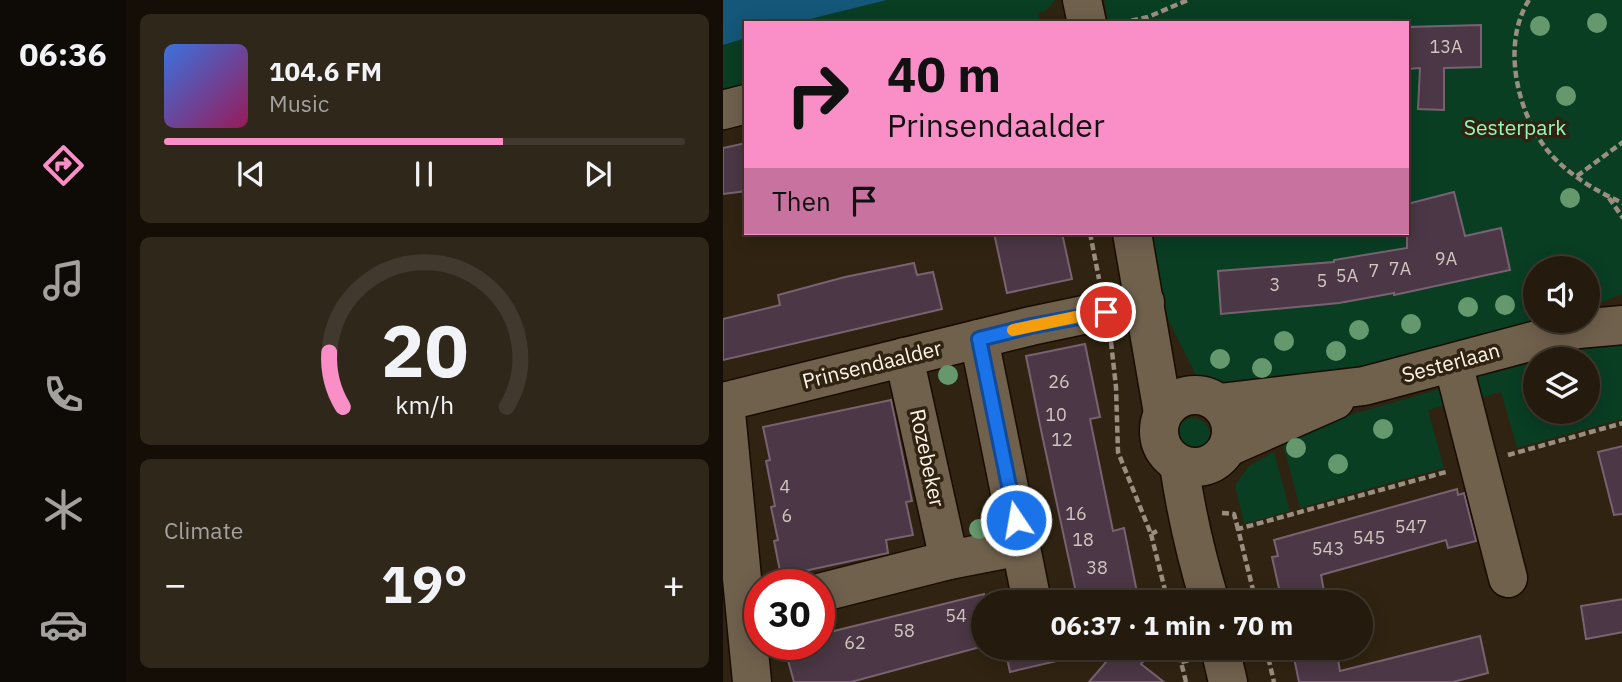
<!DOCTYPE html>
<meta charset="utf-8">
<style>
:root{--surface:#241a0d;--page:#30271b;--text:#f1f3f6;--muted:#a3a19d;--line:#41382e;--accent:#fa8fc7}
body{margin:0;font-family:"IBM Plex Sans",sans-serif;background:var(--page);color:var(--text);height:100vh;display:flex;flex-direction:column;font-size:26px;white-space:nowrap}
*{box-sizing:border-box;margin:0}
p{font-size:23px;color:var(--muted)}
.icon{flex:none;width:38px;height:38px;fill:none;stroke:currentColor;stroke-width:2;stroke-linecap:round;stroke-linejoin:round}
.map{position:relative;flex:1;overflow:hidden}
.panel{display:flex;flex-direction:column;gap:14px;padding:14px;background:#140e07;width:597px}
.panel>*{flex:none}
.hud{position:absolute;left:21px;top:21px;width:665px;height:214px;border-radius:0px;box-shadow:0 4px 18px #0003,0 0 0 2px var(--line);background:#fa8fc7;color:#111;overflow:hidden}
.fabs{position:absolute;left:800px;top:256px;display:grid;gap:14px}
.fabs a{display:grid;place-items:center;width:77px;height:77px;border-radius:50%;background:var(--surface);box-shadow:0 4px 18px #0003,0 0 0 2px var(--line);font-size:35px}
.speed{position:absolute;left:21px;top:569px;display:flex;gap:14px;font-size:35px;font-weight:700;text-align:center}
.speed>*{display:grid;place-content:center;width:91px;height:91px;border-radius:50%;background:var(--surface);box-shadow:0 4px 18px #0003,0 0 0 2px var(--line);line-height:1}
.speed .limit{border:10px solid #d22;background:#fff;color:#111}
.pin{position:absolute;display:grid;place-items:center;width:60px;height:60px;color:#fff;margin:-30px;border:4px solid #fff;border-radius:50%;box-shadow:0 2px 7px #0007}
.me{position:absolute;width:77px;margin:-38px;rotate:348deg;stroke-linejoin:round;filter:drop-shadow(0 0 5px #0008)}
.turn{display:flex;align-items:center;gap:24px;height:147px;padding:0 28px;font-size:32px}
.turn .icon{width:91px;height:91px;stroke-width:2.5}
.turn b{display:block;font-size:49px;line-height:60px}
.then{display:flex;align-items:center;height:66px;padding:0 28px;background:#0003;gap:14px;font-size:26px}
.big{font-size:52px;font-weight:700;line-height:1.1}
.panel .tile{flex:1;display:flex;flex-direction:column;justify-content:center;gap:10px;min-width:0;padding:0 24px;border-radius:10px;background:var(--page)}
.panel .dial{align-items:center;gap:0}
.dial svg{height:182px;overflow:visible;fill:none;stroke:var(--line);stroke-width:7;stroke-linecap:round;text-anchor:middle}
.dial text{fill:var(--text);stroke:none}
.song{display:flex;align-items:center;gap:21px}
.cover{width:84px;height:84px;border-radius:10px;background:linear-gradient(135deg,hsl(220 70% 55%),hsl(330 70% 35%))}
.played{height:7px;border-radius:4px;background:linear-gradient(90deg,var(--accent) 65%,var(--line) 65%)}
.keys{display:flex;justify-content:space-around;direction:ltr}
.heat{display:flex;justify-content:space-between;align-items:center;font-size:38px;direction:ltr}
.trip{position:absolute;left:248px;top:590px;width:402px;height:70px;border-radius:35px;background:var(--surface);box-shadow:0 4px 18px #0003,0 0 0 2px var(--line);font-weight:700;line-height:70px;text-align:center}
main{display:flex;flex:1;min-height:0}
.tabs{display:flex;flex-direction:column;width:126px;justify-content:space-around;align-items:center;background:#0e0a05;color:var(--muted)}
.tabs .icon{width:49px;height:49px}
.tabs .current{color:var(--accent)}
.tabs b{font-size:32px;color:var(--text)}
.map>svg:first-child{display:block}
.green{fill:#093e23}
.water{fill:#145778}
.building{fill:#4b3745;stroke:#786271;stroke-width:2}
.lines{fill:none;stroke-linecap:round;stroke-linejoin:round}
.minor-casing{stroke:#180c00;stroke-width:41}
.path{stroke:#998e7f;stroke-width:4.5;stroke-dasharray:7 3.5;stroke-linecap:butt}
.minor{stroke:#70614d;stroke-width:38}
.tree{fill:#65996d}
.route-casing{stroke:#114b97;stroke-width:18}
.route{stroke:#1a73e8;stroke-width:12}
.slow{stroke:#f59e0b;stroke-width:12}
.labels{text-anchor:middle;stroke-width:7;stroke-linejoin:round;paint-order:stroke}
.number-label{font-size:18px;fill:#d0c5bf}
.park-label{font-size:21px;fill:#90fab9;stroke:#302311}
.street-label{font-size:21px;fill:#fdf4e8;stroke:#302311}
</style>
<main>
<nav class="tabs">
<b>06:36</b>
<svg class="icon current" aria-label="directions" viewBox="0 0 24 24"><path d="M12 3l9 9-9 9-9-9zM9 14v-3h6M13 9l2 2-2 2"/></svg>
<svg class="icon" aria-label="music" viewBox="0 0 24 24"><path d="M9 18V5l10-2v13"/><circle cx="6" cy="18" r="3"/><circle cx="16" cy="16" r="3"/></svg>
<svg class="icon" aria-label="phone" viewBox="0 0 24 24"><path d="M5 4h4l2 5-3 2q2 4 5 5l2-3 5 2v4C11 20 4 13 5 4z"/></svg>
<svg class="icon" aria-label="climate" viewBox="0 0 24 24"><path d="M12 3v18M4 7l16 10M4 17L20 7"/></svg>
<svg class="icon" aria-label="car" viewBox="0 0 24 24"><path d="M5 17H2v-5l4-1 3-4h7l3 4 3 1v5h-3M9 17h6M6 11h13"/><circle cx="7" cy="17" r="2"/><circle cx="17" cy="17" r="2"/></svg>
</nav>
<section class="panel">
<div class="tile">
<div class="song"><i class="cover"></i><div><b>104.6 FM</b><p>Music</p></div></div>
<div class="played"></div>
<div class="keys"><svg class="icon" aria-label="previous" viewBox="0 0 24 24"><path d="M18 5L8 12l10 7zM5 5v14"/></svg><svg class="icon" aria-label="pause" viewBox="0 0 24 24"><path d="M8 5v14M16 5v14"/></svg><svg class="icon" aria-label="next" viewBox="0 0 24 24"><path d="M6 5l10 7-10 7zM19 5v14"/></svg></div>
</div>
<div class="tile dial"><svg viewBox="0 0 100 80">
<path d="M14 69A42 42 0 1 1 86 69"/>
<path d="M14 69A42 42 0 0 1 8 45" stroke="#fa8fc7"/>
<text x="50" y="56" font-size="32" font-weight="700">20</text>
<text x="50" y="72" font-size="11">km/h</text>
</svg></div>
<div class="tile"><p>Climate</p>
<div class="heat"><a>−</a><b class="big">19°</b><a>+</a></div>
</div>
</section>
<div class="map">
<svg width="900" height="682" viewBox="0 0 900 682">
<rect width="100%" height="100%" fill="#302311"/>
<!-- green -->
<g class="green">
<path d="M164 0H332L323 11 315 13 317 19 300 23H71Z"/>
<path d="M381 0H899V294L865 308 864 268H812V320H818L588 384 489 386 472 374 445 319 427 233H684V23H385Z"/>
<path d="M23 38V90L0 96V45Z"/>
<path d="M899 339V419L794 448 778 392 752 399 751 393 756 381 755 377 812 362V411H864V359H822Z"/>
<path d="M717 389 731 403 705 410 721 468 577 508 558 437 592 425Z"/>
<circle cx="470" cy="435" r="17"/>
<path d="M551 452 567 511 521 524 512 485 526 466Z"/>
</g>
<!-- water -->
<path class="water" d="M0 0H164L71 23H23V38L0 45Z"/>
<!-- building -->
<g class="building">
<path d="M758 25V67L721 68V110L695 109 697 68 684 69V27Z"/>
<path d="M23 143V191L0 194V148Z"/>
<path d="M731 192 742 236 778 228 787 270 671 295V293L616 303 498 314 495 271 611 262V260L684 248V204Z"/>
<path d="M271 233H339L349 279 284 293Z"/>
<path d="M191 263 194 275 210 272 219 309 0 360V319L57 305 55 295 122 277Z"/>
<path d="M362 344 377 417 367 419 390 531 401 528 416 602H355L318 430 303 356Z"/>
<path d="M168 400 189 501 183 502 190 535 163 540 165 553 58 576 51 541 55 540 48 507 52 506 43 461 47 460 40 427Z"/>
<path d="M900 446V514L891 515 875 452Z"/>
<path d="M734 489 735 495 741 493 753 541 725 548 723 540 598 575 603 602H559L549 557 555 556 551 540Z"/>
<path d="M261 594V646L128 682H71L61 646 96 644V637L111 631Z"/>
<path d="M900 599V632L863 639 858 606Z"/>
<path d="M757 636 765 673 730 682H576L569 648H613L617 671Z"/>
<path d="M282 648H350L351 657 287 672Z"/>
<path d="M395 648H431L418 664 441 682H366Z"/>
</g>
<g class="lines">
<!-- minor casing -->
<g class="minor-casing">
<g id="minor">
<path d="M359 0 364 23"/>
<path d="M0 110 23 104"/>
<path d="M409 233 440 413"/>
<path d="M256 339 309 602"/>
<path d="M181 357 226 560"/>
<path d="M730 363 785 578"/>
<circle cx="472" cy="431" r="36"/>
<path d="M0 402 308 326 422 302"/>
<path d="M2 402 29 682"/>
<path d="M496 403 641 386 855 329 900 325"/>
<path d="M505 447 612 400"/>
<path d="M456 465C463 512 473 556 487 602"/>
<path d="M96 593 226 560 298 546"/>
<path d="M497 648 505 682"/>
</g>
</g>
<!-- path -->
<g class="path">
<path d="M806 0C778 44 794 113 825 151 843 173 874 192 900 203"/>
<path d="M398 23 425 17 465 0"/>
<path d="M854 176 900 142"/>
<path d="M886 198 900 218"/>
<path d="M367 233 376 279"/>
<path d="M388 342 393 387 395 452 428 534 434 531"/>
<path d="M785 455 900 423"/>
<path d="M499 513 511 514 515 529"/>
<path d="M428 534 445 602"/>
<path d="M533 602 515 529 723 472"/>
<path d="M455 648 458 662"/>
<path d="M543 648 551 682"/>
<path d="M463 682 458 662 468 660"/>
</g>
<!-- minor -->
<use href="#minor" class="minor"/>
</g>
<!-- trees -->
<g class="tree">
<circle cx="874" cy="23" r="10"/>
<circle cx="817" cy="26" r="10"/>
<circle cx="843" cy="96" r="10"/>
<circle cx="847" cy="198" r="10"/>
<circle cx="782" cy="305" r="10"/>
<circle cx="745" cy="307" r="10"/>
<circle cx="688" cy="324" r="10"/>
<circle cx="636" cy="330" r="10"/>
<circle cx="561" cy="341" r="10"/>
<circle cx="613" cy="351" r="10"/>
<circle cx="497" cy="359" r="10"/>
<circle cx="539" cy="368" r="10"/>
<circle cx="225" cy="375" r="10"/>
<circle cx="660" cy="429" r="10"/>
<circle cx="573" cy="448" r="10"/>
<circle cx="615" cy="464" r="10"/>
<circle cx="256" cy="529" r="10"/>
</g>
<g class="lines">
<!-- route casing -->
<g class="route-casing">
<path id="route" d="M293 520 256 339 308 326 383 312"/>
</g>
<!-- route -->
<use href="#route" class="route"/>
<!-- slow -->
<path class="slow" d="M290 330 352 317"/>
</g>
<g class="labels">
<!-- number labels -->
<g class="number-label">
<text x="723" y="53">13A</text>
<text x="723" y="265">9A</text>
<text x="677" y="275">7A</text>
<text x="651" y="277">7</text>
<text x="624" y="282">5A</text>
<text x="599" y="287">5</text>
<text x="552" y="291">3</text>
<text x="336" y="388">26</text>
<text x="333" y="421">10</text>
<text x="339" y="446">12</text>
<text x="62" y="493">4</text>
<text x="353" y="520">16</text>
<text x="64" y="522">6</text>
<text x="688" y="533">547</text>
<text x="646" y="544">545</text>
<text x="360" y="546">18</text>
<text x="605" y="555">543</text>
<text x="374" y="574">38</text>
<text x="233" y="622">54</text>
<text x="181" y="637">58</text>
<text x="132" y="649">62</text>
</g>
<!-- park labels -->
<g class="park-label">
<text x="792" y="135">Sesterpark</text>
</g>
<!-- street labels -->
<g class="street-label">
<text transform="translate(728 363) rotate(-15)" y="7">Sesterlaan</text>
<text transform="translate(149 365) rotate(-14)" y="7">Prinsendaalder</text>
<text transform="translate(204 458) rotate(78)" y="7">Rozebeker</text>
</g>
</g>
</svg>
<div class="fabs">
<a><svg class="icon" aria-label="sound" viewBox="0 0 24 24"><path d="M4 9h4l5-4v14l-5-4H4zM17 9q2 3 0 6"/></svg></a>
<a><svg class="icon" aria-label="layers" viewBox="0 0 24 24"><path d="M12 4l9 5-9 5-9-5zM3 14l9 5 9-5"/></svg></a>
</div>
<div class="speed"><div class="limit">30</div></div>
<div class="pin" style="left:383px;top:312px;background:#d93025"><svg class="icon" aria-label="arrive" viewBox="0 0 24 24"><path d="M6 21V4h12l-3 4 3 4H6"/></svg></div>
<svg class="me" style="left:293px;top:520px" viewBox="-20 -20 40 40"><circle r="17" fill="#1a73e8" stroke="#fff" stroke-width="3"/><path d="M0-11L8 9 0 5-8 9z" fill="#fff"/></svg>
<div class="trip">06:37 · 1 min · 70 m</div>
<div class="hud">
<div class="turn"><svg class="icon" aria-label="right" viewBox="0 0 24 24"><path d="M7 20v-9h11M14 6l5 5-5 5"/></svg><div><b>40 m</b>Prinsendaalder</div></div>
<div class="then">Then<svg class="icon" aria-label="arrive" viewBox="0 0 24 24"><path d="M6 21V4h12l-3 4 3 4H6"/></svg></div>
</div>
</div>
</main>
